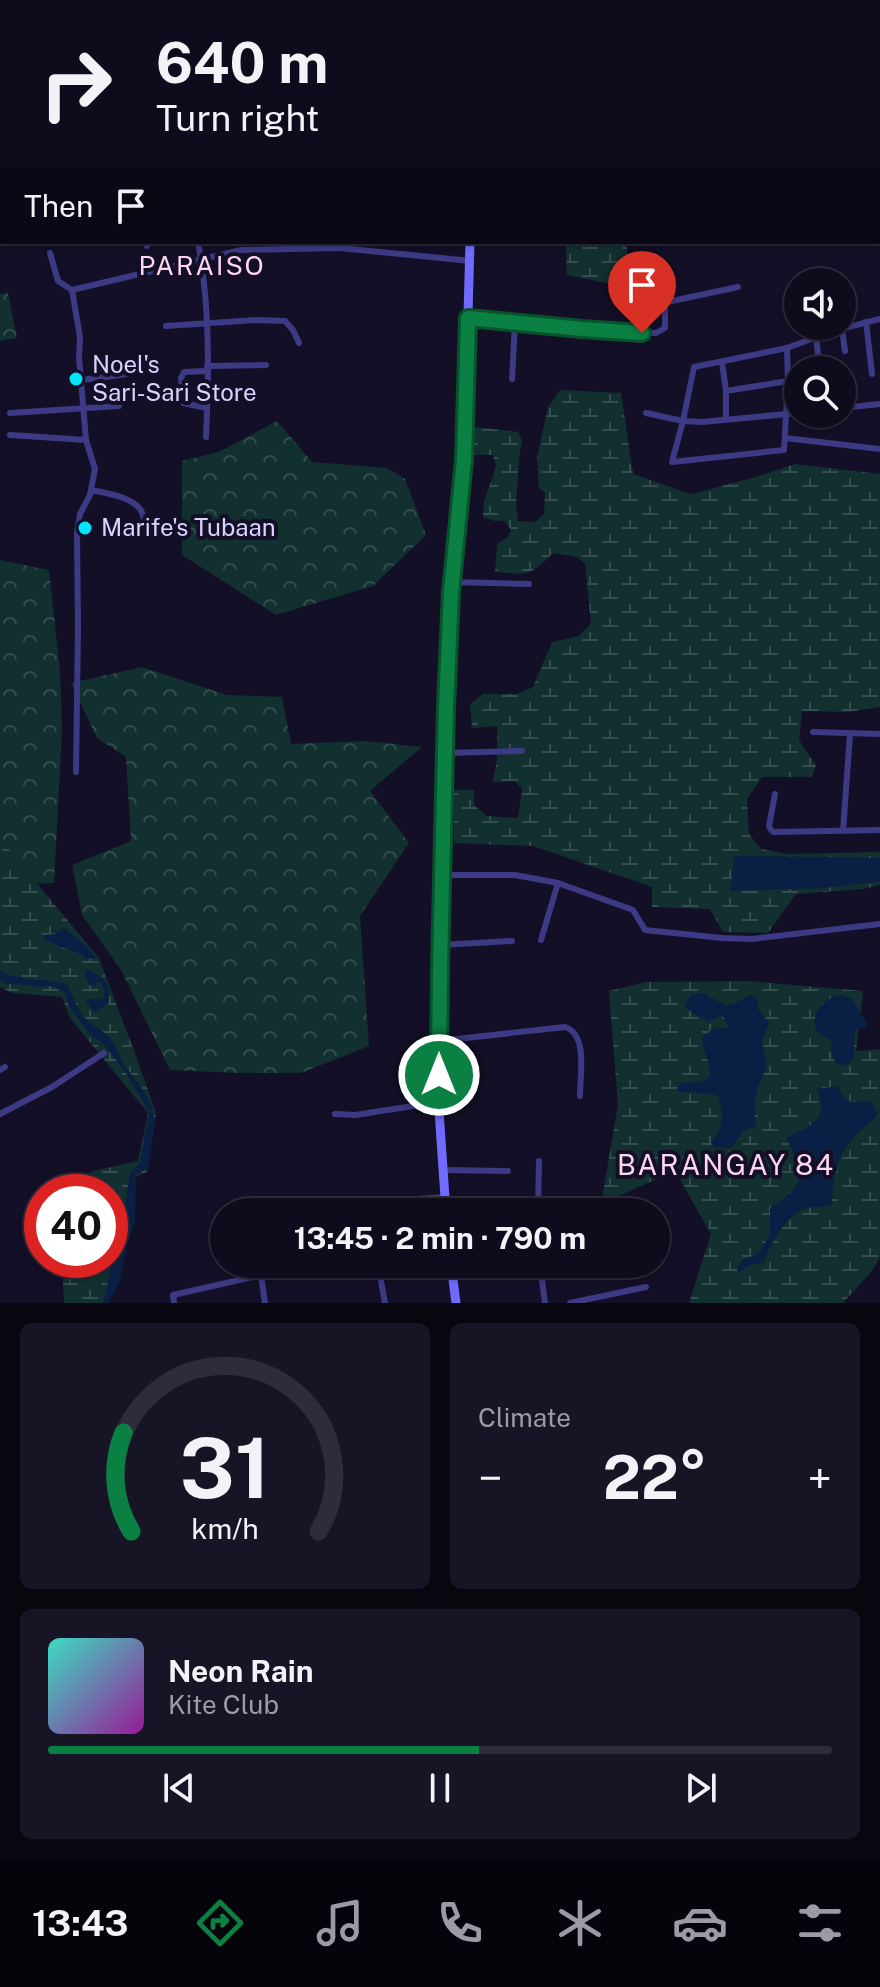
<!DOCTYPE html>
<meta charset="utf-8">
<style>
:root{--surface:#0e0b1c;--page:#171425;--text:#f1f3f6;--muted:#9b9ba3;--line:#2e2b3b;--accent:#0b8043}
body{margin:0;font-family:"Public Sans",sans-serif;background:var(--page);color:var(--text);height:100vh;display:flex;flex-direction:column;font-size:30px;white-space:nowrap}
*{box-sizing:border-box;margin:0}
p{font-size:26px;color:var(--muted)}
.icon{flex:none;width:44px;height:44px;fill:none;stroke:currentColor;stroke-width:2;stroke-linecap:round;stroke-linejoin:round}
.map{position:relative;height:1303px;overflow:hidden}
.details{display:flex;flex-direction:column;gap:20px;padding:20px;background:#08060f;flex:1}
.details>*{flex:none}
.guide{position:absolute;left:0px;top:0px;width:880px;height:244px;box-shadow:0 2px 6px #0004,0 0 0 2px var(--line);background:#0e0b1c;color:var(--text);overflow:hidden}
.buttons{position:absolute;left:784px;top:268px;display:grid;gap:16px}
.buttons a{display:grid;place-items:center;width:72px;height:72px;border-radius:50%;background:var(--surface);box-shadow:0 2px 6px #0004,0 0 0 2px var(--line);font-size:40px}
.speed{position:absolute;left:24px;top:1174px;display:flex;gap:16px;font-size:40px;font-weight:700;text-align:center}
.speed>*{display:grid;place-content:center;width:104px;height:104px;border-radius:50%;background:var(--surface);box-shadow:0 2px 6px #0004,0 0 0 2px var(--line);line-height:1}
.speed .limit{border:12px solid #d22;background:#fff;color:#111}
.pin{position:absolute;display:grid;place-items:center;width:68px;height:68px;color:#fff;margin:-82px -34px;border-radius:50% 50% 50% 0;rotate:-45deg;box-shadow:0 0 8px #0007}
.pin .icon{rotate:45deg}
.me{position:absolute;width:88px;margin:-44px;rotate:0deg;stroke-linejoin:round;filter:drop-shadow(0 0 6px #0008)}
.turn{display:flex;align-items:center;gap:28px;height:168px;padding:0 24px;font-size:36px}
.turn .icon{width:104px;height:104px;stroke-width:2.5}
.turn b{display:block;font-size:56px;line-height:68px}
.then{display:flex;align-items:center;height:76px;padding:0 24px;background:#0003;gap:16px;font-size:30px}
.big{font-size:60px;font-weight:700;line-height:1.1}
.details .widget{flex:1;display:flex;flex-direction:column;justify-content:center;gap:12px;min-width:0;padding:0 28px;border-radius:12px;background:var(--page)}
.details .dial{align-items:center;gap:0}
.dial svg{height:208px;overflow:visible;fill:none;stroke:var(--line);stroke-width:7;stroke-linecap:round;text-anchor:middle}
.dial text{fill:var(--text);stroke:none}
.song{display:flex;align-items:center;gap:24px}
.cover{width:96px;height:96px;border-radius:12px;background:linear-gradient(135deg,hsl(170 70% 55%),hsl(300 70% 35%))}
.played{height:8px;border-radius:4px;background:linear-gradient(90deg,var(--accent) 55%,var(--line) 55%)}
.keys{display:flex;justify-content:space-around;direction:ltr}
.heat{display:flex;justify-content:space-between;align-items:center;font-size:44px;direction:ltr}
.details .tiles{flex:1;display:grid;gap:20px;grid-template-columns:1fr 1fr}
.widget:last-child{grid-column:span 2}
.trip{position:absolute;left:210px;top:1198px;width:460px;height:80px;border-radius:40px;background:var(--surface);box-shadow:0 2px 6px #0004,0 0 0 2px var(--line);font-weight:700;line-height:80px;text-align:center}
.tab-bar{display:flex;height:128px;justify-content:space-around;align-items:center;background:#06040b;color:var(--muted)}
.tab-bar .icon{width:56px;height:56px}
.tab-bar .selected{color:var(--accent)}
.tab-bar b{font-size:36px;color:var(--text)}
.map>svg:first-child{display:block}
.forest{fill:url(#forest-crowns)}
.wetland{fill:url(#wetland-marsh)}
.water{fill:#0a1f44}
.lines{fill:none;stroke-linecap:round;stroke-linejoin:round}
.street{stroke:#3d3a85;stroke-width:6}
.secondary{stroke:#6f6bff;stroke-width:9}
.route-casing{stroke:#07532c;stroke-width:20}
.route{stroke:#0b8043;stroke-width:14}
.poi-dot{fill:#00e5ff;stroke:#130f26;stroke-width:3}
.labels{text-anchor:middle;stroke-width:8;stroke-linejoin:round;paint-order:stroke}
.poi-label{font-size:24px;fill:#d9d4ff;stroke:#130f26;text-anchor:start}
.neighbourhood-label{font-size:26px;letter-spacing:2px;fill:#ffd6f0;stroke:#130f26}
.quarter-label{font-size:28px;letter-spacing:2px;fill:#ffd6f0;stroke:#130f26}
</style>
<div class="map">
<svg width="880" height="1303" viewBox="0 0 880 1303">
<defs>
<pattern id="forest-crowns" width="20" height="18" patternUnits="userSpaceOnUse" patternTransform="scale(2)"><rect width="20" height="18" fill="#12302f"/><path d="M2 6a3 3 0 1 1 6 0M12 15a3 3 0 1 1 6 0" fill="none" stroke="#344d4e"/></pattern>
<pattern id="wetland-marsh" width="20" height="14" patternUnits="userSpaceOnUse" patternTransform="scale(2)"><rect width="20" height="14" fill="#12302f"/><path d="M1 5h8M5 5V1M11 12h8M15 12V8" fill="none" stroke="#344d4e"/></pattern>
</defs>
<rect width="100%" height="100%" fill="#130f26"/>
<!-- forest -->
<g class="forest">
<path d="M8 293 17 338 0 341V294Z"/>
<path d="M277 421 312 462 387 468 405 479 426 535 373 586 276 615 182 555V461L219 452Z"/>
<path d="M0 560 49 570 60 671 62 730 54 883 2 885 0 876Z"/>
<path d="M142 667 227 695 282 697 291 744 365 741 422 747 370 791 409 843 360 916 369 1046 301 1073H238L170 1070 121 970 82 915 72 865 131 841 126 757 97 738 71 683Z"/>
</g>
<!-- wetland -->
<g class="wetland">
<path d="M566 242H627V255L621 286 567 275Z"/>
<path d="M560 390 621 393 633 474 691 494 756 477 795 464 880 474V707L849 712 802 711 799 740 816 765 812 777H762L747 799 749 834 761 849 787 854 880 852V885L863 889 796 894 768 933 723 932 710 909 652 907V887L533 846 454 843V790H474V805L487 816 518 818 522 788 514 781 493 782 497 759V726L472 728 470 704 483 694H517L533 687 552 642 579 636 591 623 585 564 577 557 553 553C528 578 529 574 495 572L497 544 508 537 511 530 505 521H495L483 517 484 502 496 466 493 455H471L474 427 518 432 522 440 519 459 516 506 518 521 535 522 544 514 545 493 539 488 537 458 548 407Z"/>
<path d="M0 839 99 958 136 1056 156 1113 147 1172 135 1177 109 1303H64L62 1260H110V1192H69L71 1185 93 1171 138 1161 148 1113 70 1018 62 997 12 993 0 987Z"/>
<path d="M749 981 863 991 856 1051 880 1049V1257L872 1271 843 1303H689L711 1234 675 1171 601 1204 618 1105 609 991 646 982Z"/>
</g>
<!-- water -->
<g class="water">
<path d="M735 856 880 858V881L825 888 730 891Z"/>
<path d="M64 928 84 944 96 958 85 959 81 954 56 945 43 938 44 935 54 934Z"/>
<path d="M85 969C105 976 111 983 108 1004L93 1012 85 999H100L104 997 105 990 100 982H97L95 986 89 985 85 975Z"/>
<path d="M0 971C21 982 45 978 67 984 74 995 75 1007 84 1017 93 1026 105 1031 112 1041 117 1047 119 1056 123 1063 133 1078 149 1093 153 1111 156 1121 150 1154 148 1167L136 1175 135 1223 128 1241 119 1284 108 1303H103L125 1207 130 1172 140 1163 149 1112 126 1073 106 1047 89 1033 69 1006 64 991 53 986 37 987 32 985 6 984 0 980Z"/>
<path d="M704 993C731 1009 724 1008 751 995L758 1000V1009L769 1023 762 1040 767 1067C755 1088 753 1103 756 1126L743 1131 731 1148H713L711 1142C725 1128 723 1115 719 1097L713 1094 676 1091 679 1085C690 1079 700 1086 710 1076 712 1062 702 1052 702 1038L712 1029 728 1028 726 1020 722 1016 717 1017 709 1022 702 1017 693 1014 685 1006 691 995Z"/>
<path d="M841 995 852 999 867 1024 865 1028 855 1029 854 1059C839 1075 827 1056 832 1040 801 1033 816 998 841 995Z"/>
<path d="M838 1086C847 1109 852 1099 871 1102L874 1105 878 1115C870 1123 861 1129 853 1138 836 1157 832 1181 832 1205 824 1208 815 1206 807 1208 786 1213 770 1245 764 1262L749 1265 738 1273 737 1269 742 1260 759 1253 770 1234V1208C806 1185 806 1175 786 1138 810 1126 832 1119 816 1089Z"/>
</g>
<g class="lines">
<!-- street -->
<g class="street">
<path d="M483 0 484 2"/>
<path d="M878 49 880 48"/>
<path d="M0 141H2"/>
<path d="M0 190H2"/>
<path d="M198 242C210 305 209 374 206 437"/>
<path d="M147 246V242"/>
<path d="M50 253 58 281 72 290"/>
<path d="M468 318 582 329 656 333 665 328V304L667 302 738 287"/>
<path d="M866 322 872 374"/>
<path d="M166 326 257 320 285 321 293 330 299 343"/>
<path d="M842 329 845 351"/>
<path d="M816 337 820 370"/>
<path d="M787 348 788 381 784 450 672 462 683 421 694 367 787 348 833 331 880 319"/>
<path d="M722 362 726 391V419"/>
<path d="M207 366 266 365"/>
<path d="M207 371 184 372 181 378 183 403 207 408"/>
<path d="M842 376 845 375"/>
<path d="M512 379 515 323"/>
<path d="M82 380 128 374"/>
<path d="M726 391 788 381"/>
<path d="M842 408 880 404"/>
<path d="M10 413 119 406"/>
<path d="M646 413 683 421 702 422 798 413"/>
<path d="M10 435 86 440"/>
<path d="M785 438 880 449"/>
<path d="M91 490C106 493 129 496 140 509 144 514 144 522 146 528"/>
<path d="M451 582 529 584"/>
<path d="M813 732 880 734"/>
<path d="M445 753 522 751"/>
<path d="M76 772 78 627 77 533 80 514 90 495 95 469 86 440 79 357 80 337 72 290 241 250 340 248 471 261"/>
<path d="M775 794 769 826 771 830 774 832 880 830"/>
<path d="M843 831 850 734"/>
<path d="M442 875H515L558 883 633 910 645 930 722 938 752 939 880 924"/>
<path d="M541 940 558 883"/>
<path d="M440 945 512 941"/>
<path d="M439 1041 565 1027C588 1034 580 1076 580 1096"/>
<path d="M0 1070 5 1067"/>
<path d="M0 1114 52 1087 104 1053"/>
<path d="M335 1114 355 1115 439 1102"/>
<path d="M443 1170 508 1171"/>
<path d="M368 1212 369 1208 374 1202 445 1197"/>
<path d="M538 1212 539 1161"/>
<path d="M378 1264 385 1303"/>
<path d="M540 1264 545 1303"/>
<path d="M261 1275 265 1303"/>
<path d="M174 1303 173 1295 310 1264"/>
<path d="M570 1303 646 1287"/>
</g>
<!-- secondary -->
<g class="secondary">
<path d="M792 0 793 2"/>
<path d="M704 2 706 0"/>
<path d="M0 62H2"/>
<path d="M878 121 880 123"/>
<path d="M446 1212 439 1111 441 879 451 592 464 460 470 242"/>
<path d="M451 1264 456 1303"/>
</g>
</g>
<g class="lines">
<!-- route casing -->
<g class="route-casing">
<path id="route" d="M439 1075 440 968 446 707 451 592 464 460 468 318 582 329 642 333"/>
</g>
<!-- route -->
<use href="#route" class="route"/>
</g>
<!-- markers -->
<g class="poi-dot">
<circle cx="76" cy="379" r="8"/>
<circle cx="85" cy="528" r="8"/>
</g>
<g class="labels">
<!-- poi labels -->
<g class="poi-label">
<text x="92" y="373">Noel's<tspan x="92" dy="28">Sari-Sari Store</tspan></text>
<text x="101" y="536">Marife's Tubaan</text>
</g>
<!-- neighbourhood labels -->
<g class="neighbourhood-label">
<text x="202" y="275">PARAISO</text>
</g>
<!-- quarter labels -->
<g class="quarter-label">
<text x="726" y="1175">BARANGAY 84</text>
</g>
</g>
</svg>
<div class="buttons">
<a><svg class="icon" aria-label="sound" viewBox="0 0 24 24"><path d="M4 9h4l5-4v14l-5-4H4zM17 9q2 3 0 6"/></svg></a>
<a><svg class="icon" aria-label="search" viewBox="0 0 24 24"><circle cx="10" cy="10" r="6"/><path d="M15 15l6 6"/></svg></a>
</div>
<div class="speed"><div class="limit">40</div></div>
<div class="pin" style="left:642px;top:333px;background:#d93025"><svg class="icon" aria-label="arrive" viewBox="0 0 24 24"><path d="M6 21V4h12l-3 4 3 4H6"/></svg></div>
<svg class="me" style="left:439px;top:1075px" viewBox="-20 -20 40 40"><circle r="17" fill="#0b8043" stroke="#fff" stroke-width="3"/><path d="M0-11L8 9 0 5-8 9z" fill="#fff"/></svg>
<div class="trip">13:45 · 2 min · 790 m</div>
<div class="guide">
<div class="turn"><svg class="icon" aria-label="right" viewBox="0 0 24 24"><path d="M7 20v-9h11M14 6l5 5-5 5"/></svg><div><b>640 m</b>Turn right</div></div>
<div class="then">Then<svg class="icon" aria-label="arrive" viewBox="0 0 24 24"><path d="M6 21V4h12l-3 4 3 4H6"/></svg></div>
</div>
</div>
<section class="details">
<div class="tiles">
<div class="widget dial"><svg viewBox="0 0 100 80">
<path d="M14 69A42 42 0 1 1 86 69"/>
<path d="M14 69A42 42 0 0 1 11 31" stroke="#0b8043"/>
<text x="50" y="56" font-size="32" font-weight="700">31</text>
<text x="50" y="72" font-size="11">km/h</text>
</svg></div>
<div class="widget"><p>Climate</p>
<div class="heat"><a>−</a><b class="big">22°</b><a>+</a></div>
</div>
<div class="widget">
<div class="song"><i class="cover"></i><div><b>Neon Rain</b><p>Kite Club</p></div></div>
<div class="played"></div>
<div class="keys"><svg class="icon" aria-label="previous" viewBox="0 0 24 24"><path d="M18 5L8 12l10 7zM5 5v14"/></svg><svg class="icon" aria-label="pause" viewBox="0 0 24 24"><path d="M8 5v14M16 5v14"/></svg><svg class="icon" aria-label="next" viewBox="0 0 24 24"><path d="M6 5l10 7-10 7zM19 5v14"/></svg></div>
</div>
</div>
</section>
<nav class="tab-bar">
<b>13:43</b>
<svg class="icon selected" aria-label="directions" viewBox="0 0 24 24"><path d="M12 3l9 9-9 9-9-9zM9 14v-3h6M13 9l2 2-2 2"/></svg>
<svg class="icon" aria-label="music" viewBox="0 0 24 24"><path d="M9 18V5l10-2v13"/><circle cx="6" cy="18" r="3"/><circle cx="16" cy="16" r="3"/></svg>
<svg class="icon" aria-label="phone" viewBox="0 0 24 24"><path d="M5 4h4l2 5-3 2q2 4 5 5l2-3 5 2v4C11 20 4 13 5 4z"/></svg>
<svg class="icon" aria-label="climate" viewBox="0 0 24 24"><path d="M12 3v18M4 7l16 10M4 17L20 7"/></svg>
<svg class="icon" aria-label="car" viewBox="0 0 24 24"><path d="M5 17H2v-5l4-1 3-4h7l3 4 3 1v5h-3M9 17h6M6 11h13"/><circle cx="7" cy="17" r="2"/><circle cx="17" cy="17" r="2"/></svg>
<svg class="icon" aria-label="filters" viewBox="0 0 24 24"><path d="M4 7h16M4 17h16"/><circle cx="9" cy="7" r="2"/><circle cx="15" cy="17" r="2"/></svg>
</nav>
